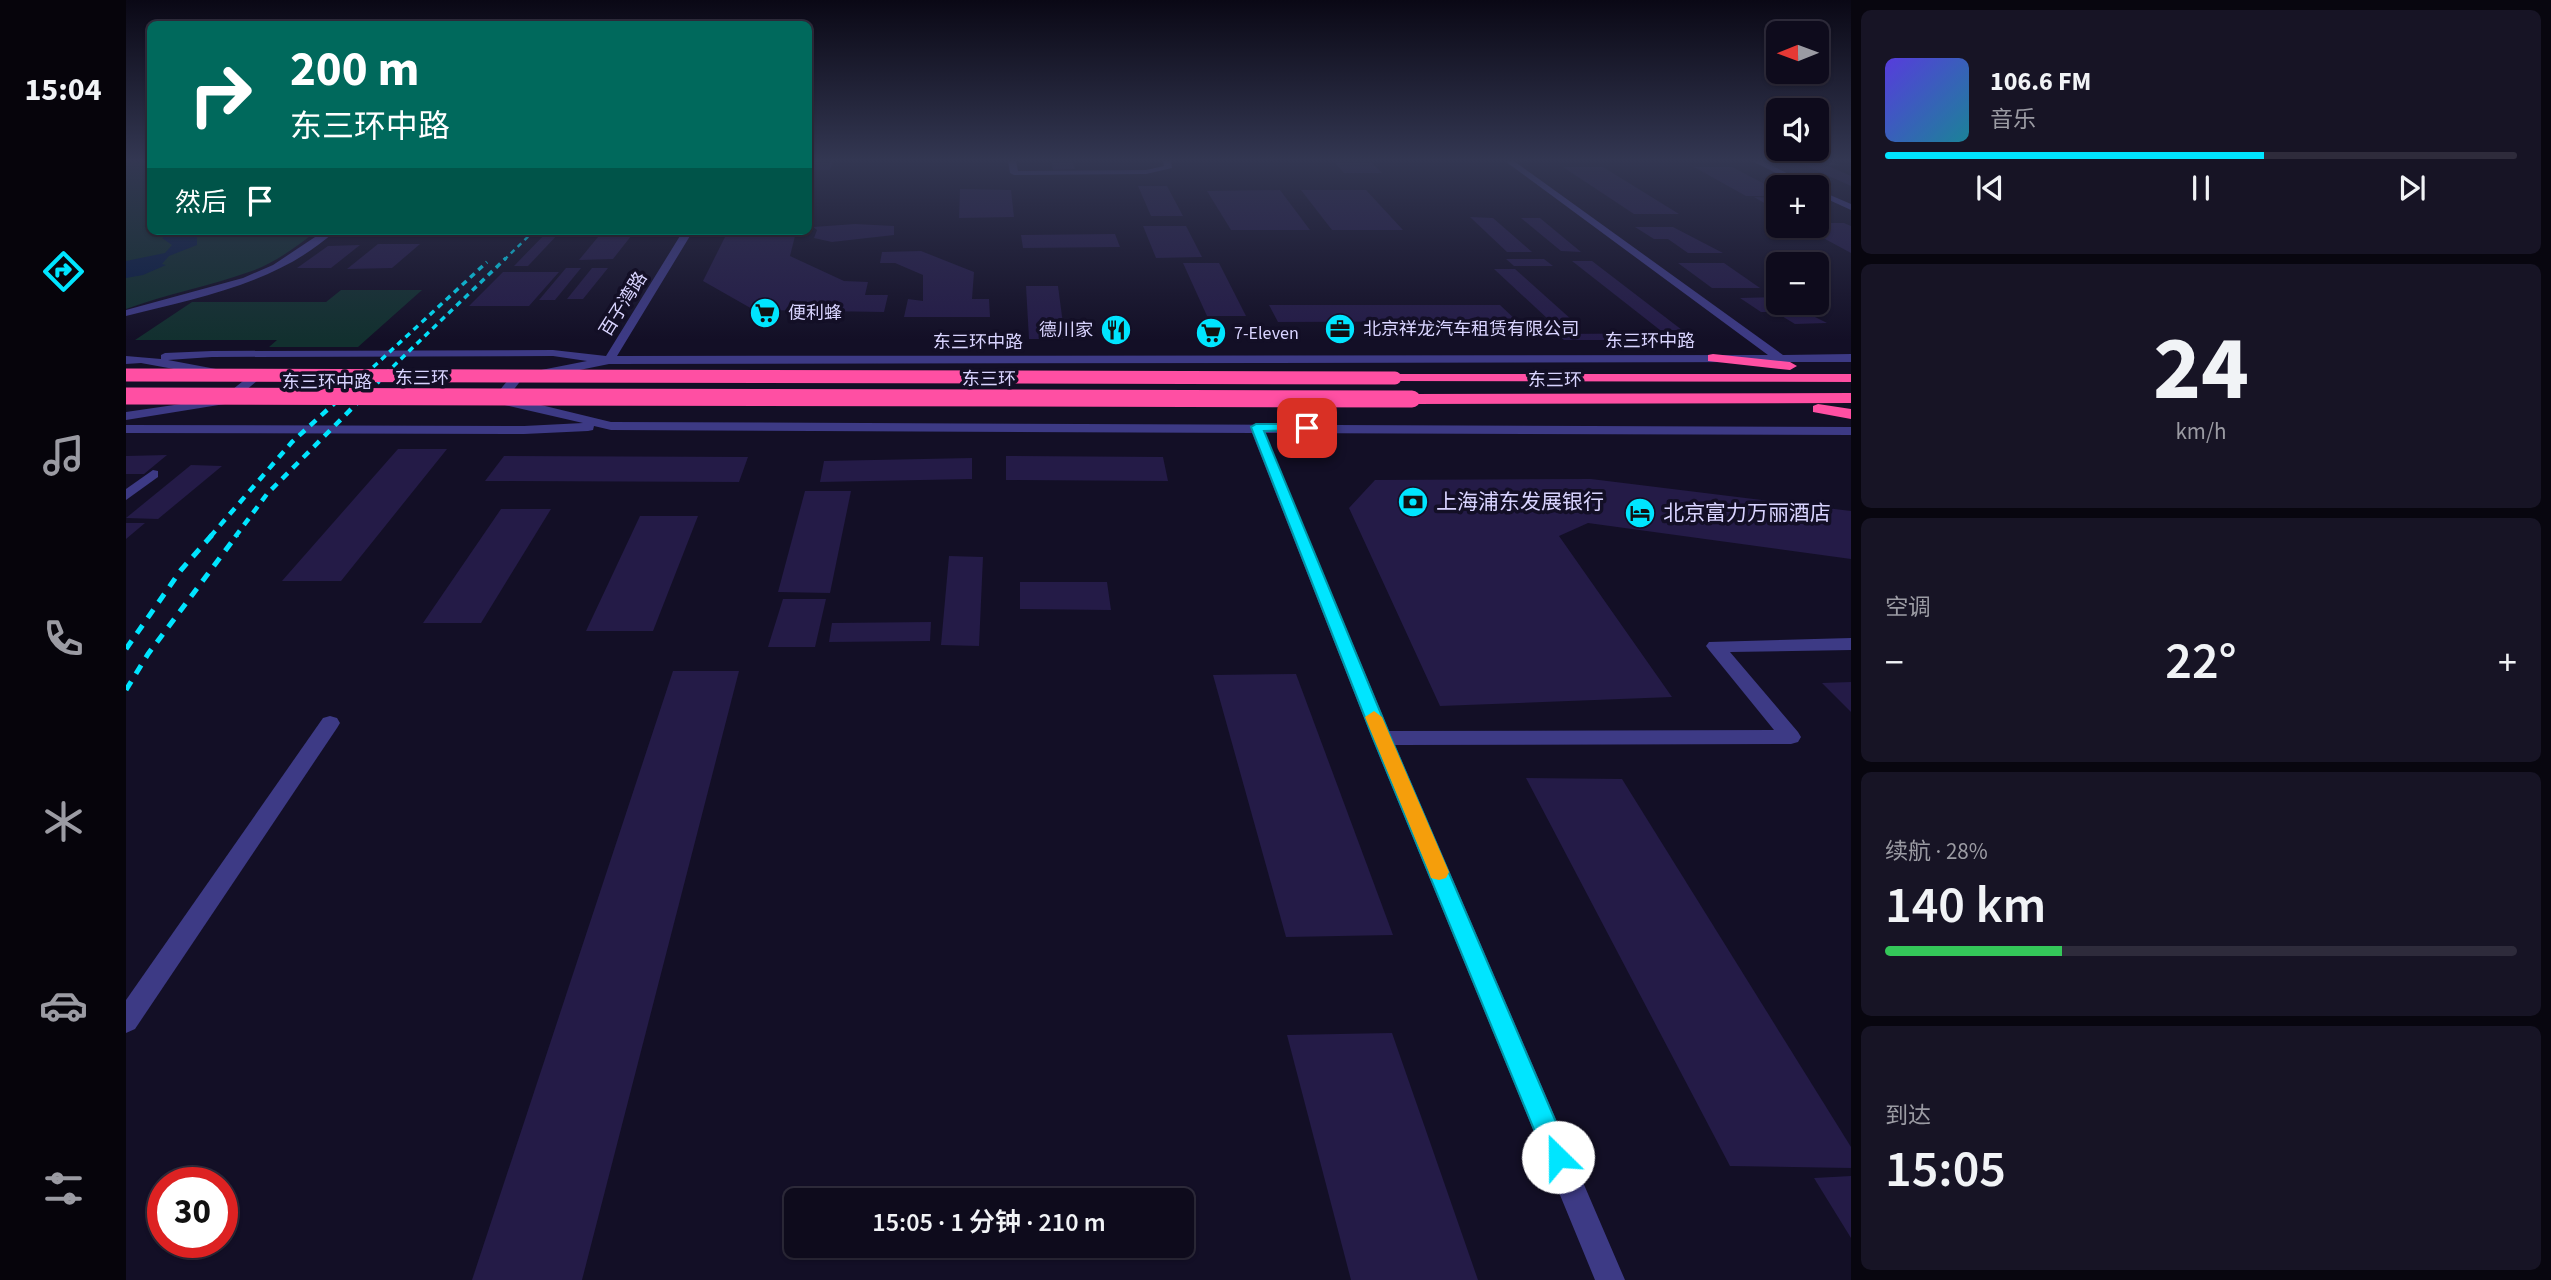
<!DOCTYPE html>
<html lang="zh">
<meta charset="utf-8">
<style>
:root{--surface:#0e0b1c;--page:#171425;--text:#f1f3f6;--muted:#9b9ba3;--line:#2e2b3b;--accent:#00e5ff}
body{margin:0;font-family:"Source Sans 3","Noto Sans SC",sans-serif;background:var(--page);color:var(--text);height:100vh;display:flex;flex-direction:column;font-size:26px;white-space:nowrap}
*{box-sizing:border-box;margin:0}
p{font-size:23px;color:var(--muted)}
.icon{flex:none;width:38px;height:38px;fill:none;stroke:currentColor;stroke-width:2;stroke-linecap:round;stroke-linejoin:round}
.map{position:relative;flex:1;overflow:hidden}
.details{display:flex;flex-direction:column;gap:10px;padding:10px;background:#08060f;width:700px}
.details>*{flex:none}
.top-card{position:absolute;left:21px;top:21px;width:665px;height:214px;border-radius:10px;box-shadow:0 2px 5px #0004,0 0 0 2px var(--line);background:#00695c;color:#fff;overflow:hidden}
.needle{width:46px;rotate:269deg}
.tools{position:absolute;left:1640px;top:21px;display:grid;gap:14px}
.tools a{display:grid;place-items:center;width:63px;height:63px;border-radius:10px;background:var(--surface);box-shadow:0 2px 5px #0004,0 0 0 2px var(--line);font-size:35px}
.speed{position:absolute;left:21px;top:1167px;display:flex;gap:14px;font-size:35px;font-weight:700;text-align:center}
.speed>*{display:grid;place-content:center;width:91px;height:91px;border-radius:50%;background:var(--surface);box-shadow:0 2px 5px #0004,0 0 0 2px var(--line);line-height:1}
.speed .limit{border:10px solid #d22;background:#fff;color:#111}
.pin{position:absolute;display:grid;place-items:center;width:60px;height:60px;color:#fff;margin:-30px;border-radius:14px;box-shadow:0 4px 10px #0006}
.me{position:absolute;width:77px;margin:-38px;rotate:337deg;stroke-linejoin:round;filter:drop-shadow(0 0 5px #0008)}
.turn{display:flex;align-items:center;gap:24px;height:147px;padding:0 28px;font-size:32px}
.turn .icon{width:91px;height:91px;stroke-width:2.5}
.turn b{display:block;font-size:49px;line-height:60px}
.then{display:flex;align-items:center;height:66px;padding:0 28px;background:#0003;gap:14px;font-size:26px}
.big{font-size:52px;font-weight:600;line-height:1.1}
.details .tile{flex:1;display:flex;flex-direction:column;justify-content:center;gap:10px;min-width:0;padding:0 24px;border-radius:10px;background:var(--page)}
.details .dial{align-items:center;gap:0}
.dial b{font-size:91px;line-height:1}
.song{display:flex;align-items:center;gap:21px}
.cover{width:84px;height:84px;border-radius:10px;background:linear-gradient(135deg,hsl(250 70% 55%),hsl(190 70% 35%))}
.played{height:7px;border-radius:4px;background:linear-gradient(90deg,var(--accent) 60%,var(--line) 60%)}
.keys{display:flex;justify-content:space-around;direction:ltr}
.heat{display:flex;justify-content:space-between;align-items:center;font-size:38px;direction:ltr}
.charge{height:10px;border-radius:5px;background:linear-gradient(90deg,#34c759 28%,var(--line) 0)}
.trip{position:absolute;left:658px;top:1188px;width:410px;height:70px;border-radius:10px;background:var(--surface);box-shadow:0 2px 5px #0004,0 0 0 2px var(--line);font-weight:600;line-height:70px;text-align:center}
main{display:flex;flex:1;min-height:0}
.menu{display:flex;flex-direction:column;width:126px;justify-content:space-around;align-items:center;background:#06040b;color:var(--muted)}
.menu .icon{width:49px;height:49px}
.menu .active{color:var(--accent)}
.menu b{font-size:32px;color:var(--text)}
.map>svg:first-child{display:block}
.green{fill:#12302f}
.water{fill:#0a1f44}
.building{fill:#241b47}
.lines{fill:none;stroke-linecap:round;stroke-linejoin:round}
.minor{fill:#3d3a85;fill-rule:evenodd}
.highway{fill:#ff4fa3;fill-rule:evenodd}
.rail-far3{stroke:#00e5ff;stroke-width:2.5;stroke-dasharray:5 4.5;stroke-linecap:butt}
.rail-far2{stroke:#00e5ff;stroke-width:3.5;stroke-dasharray:6 5;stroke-linecap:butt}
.rail-far1{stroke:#00e5ff;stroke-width:4.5;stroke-dasharray:8 7;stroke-linecap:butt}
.rail{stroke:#00e5ff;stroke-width:5;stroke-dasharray:10 9;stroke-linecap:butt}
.highway-bridge-far1{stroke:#ff4fa3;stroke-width:13}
.highway-bridge{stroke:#ff4fa3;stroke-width:17}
.route{fill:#00e5ff;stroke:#0095a6;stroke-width:2}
.slow{fill:#f59e0b}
.labels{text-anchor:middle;stroke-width:7;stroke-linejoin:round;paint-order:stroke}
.far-street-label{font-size:18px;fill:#d9d4ff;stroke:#130f26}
.far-poi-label{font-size:18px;fill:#d9d4ff;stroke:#130f26;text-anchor:start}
.poi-label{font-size:21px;fill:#d9d4ff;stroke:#130f26;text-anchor:start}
</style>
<main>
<nav class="menu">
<b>15:04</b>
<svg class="icon active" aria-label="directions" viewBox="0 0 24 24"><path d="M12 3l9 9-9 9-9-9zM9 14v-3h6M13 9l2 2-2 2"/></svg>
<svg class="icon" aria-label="music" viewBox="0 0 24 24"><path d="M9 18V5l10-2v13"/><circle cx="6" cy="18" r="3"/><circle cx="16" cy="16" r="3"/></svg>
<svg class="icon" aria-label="phone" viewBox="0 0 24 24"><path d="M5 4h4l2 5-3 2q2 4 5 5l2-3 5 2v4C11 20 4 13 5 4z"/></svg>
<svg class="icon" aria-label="climate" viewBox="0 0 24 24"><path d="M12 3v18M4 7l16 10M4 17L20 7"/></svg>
<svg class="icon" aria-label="car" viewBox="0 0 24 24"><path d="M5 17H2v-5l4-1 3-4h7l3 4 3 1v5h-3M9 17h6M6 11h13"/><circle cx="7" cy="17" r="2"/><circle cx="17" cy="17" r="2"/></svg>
<svg class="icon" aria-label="filters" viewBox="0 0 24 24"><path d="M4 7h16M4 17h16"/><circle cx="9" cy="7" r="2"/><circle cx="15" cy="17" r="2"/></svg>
</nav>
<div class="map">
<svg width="1725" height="1280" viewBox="0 0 1725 1280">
<rect width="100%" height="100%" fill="#130f26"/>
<!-- green -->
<g class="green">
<path d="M0 161H24V231H191C171 246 149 263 126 271 84 286 41 294 0 309Z"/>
<path d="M215 290H296L232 347H143L151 340H9L66 302H200Z"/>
</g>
<!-- water -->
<path class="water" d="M47 231H83L71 237V245L43 256 36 264 40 265 17 275 0 278V261L39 253 46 245 36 238Z"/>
<!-- building -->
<g class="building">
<path d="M686 161H707L704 170H682Z"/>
<path d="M925 161H947L949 169 927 170Z"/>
<path d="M1207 161H1244L1256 173H1218Z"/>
<path d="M1670 161H1704L1713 165H1700L1725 176V186Z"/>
<path d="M1437 167H1477L1553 214H1508Z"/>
<path d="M1568 167H1606L1652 191V196H1620Z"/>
<path d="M1012 186H1041L1057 216H1025Z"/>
<path d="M834 189 885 190 888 217 833 218Z"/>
<path d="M1154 190 1184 230H1105L1081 191Z"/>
<path d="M1175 190H1240L1277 230H1206Z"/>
<path d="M1628 197 1652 198V211Z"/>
<path d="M1344 217 1367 218 1406 252H1381Z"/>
<path d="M1395 218H1414L1455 252 1435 251Z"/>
<path d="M1690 223H1718L1725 226V253L1675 226H1690Z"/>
<path d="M729 224 768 226V235L706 242 688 238 691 230 687 227Z"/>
<path d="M1017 226H1060L1076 257 1030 258Z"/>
<path d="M1509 227H1547L1597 253H1562L1542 239H1528Z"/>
<path d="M422 231H435L402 266H388Z"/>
<path d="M477 231H509L487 259 453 260Z"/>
<path d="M989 234 994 247 897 248 895 235Z"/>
<path d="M669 236 664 256 718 281 742 282 739 295H762L758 312 628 310 577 281 599 237Z"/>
<path d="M252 244H294L266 268 221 269Z"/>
<path d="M234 245 205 268H171L202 246Z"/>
<path d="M795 251 848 272 846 299H863L864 317H778L782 299 797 301V275L769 263H754L756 252Z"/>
<path d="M1380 259H1418L1427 266H1388Z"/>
<path d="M1446 261H1466L1556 330H1534Z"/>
<path d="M1057 263H1093L1120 316H1081Z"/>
<path d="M1552 263H1598L1634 288H1586Z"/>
<path d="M440 268H455L429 300H413Z"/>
<path d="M466 268H482L457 299H441Z"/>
<path d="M1368 269H1389L1446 320H1423Z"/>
<path d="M377 272H433L403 306H343Z"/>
<path d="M900 286H932L939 339H903Z"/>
<path d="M1652 297V303H1661L1701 323 1669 324 1649 312H1635L1614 298Z"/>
<path d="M1143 305H1374L1391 321 1152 322Z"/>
<path d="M1563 333 1572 340H1438L1431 334Z"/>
<path d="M272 449H321L215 581H156Z"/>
<path d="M41 455 18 474H0V456Z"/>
<path d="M378 456 622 457 613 482 359 481Z"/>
<path d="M880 456 1037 457 1042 481 880 480Z"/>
<path d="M846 458V479L694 482 698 461Z"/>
<path d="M65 465 96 466 32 519 0 518Z"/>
<path d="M1465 479 1725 511V559L1462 523 1433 536 1546 697 1314 706 1223 508 1249 480Z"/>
<path d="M679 491H725L704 593 652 592Z"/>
<path d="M375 509H425L355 623H297Z"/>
<path d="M514 516H572L527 631H460Z"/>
<path d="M0 523H19L0 539Z"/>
<path d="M823 556 857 557 853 646 815 645Z"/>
<path d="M894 582H981L985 610 894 609Z"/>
<path d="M657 599H700L689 647H642Z"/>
<path d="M805 622 804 641 703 642 706 623Z"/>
<path d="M547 671H613L456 1280H346Z"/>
<path d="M1170 674 1267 935 1160 937 1087 675Z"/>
<path d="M1725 682V712L1696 683Z"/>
<path d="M1400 778 1496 779 1725 1147V1168L1604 1166Z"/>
<path d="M1266 1033 1352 1280H1225L1161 1035Z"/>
<path d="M1725 1176V1238L1688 1178Z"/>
</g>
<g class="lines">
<!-- minor -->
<g class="minor">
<path d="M882 161H890L892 171 1020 170 1038 166 1037 161H1045L1046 168 1020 174 888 175 884 173Z"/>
<path d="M1379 161H1388L1657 355 1725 354V362L483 364 414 378 410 377V371L461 361 427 356 86 357 42 360 90 369 92 372 86 376 15 363 0 364V356L35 359V355L39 353 86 351 427 350 480 356 557 231H567L491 356 1642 355Z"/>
<path d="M1626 161H1637L1688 187H1678Z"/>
<path d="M1690 189 1725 204V210L1690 194Z"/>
<path d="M198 231H209C153 283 72 298 0 316V310L117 278 147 265Z"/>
<path d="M390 375 396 379 382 397 485 422 1725 427V435L1139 433 1263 731 1648 730 1583 650 1580 646 1583 642 1725 638V650L1604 652 1672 732 1675 737 1672 742 1665 744 1269 745 1499 1280H1469L1246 738 1126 433 485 430 468 426 467 430 462 431 398 434 0 433V425L398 426 457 423 370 403C368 395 382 378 390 375Z"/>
<path d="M122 377 132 380 105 403 0 420V412L96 398Z"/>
<path d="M27 470 32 471V477L0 500V489Z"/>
<path d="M204 716 211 718 214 723 211 728 9 1029 0 1033V1000L197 718Z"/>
</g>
<!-- highway -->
<g class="highway">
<path d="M1587 354 1664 362 1671 366 1664 370 1582 361V355Z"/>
<path d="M1269 374H1725V382L1264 381 1262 378Z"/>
<path d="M1725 393V403L1286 404 1278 399 1286 394Z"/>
<path d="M1692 404 1725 409V419L1687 412V406Z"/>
</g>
<!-- rail-far3 -->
<path class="rail-far3" d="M378 260 408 231"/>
<!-- rail-far2 -->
<g class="rail-far2">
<path d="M231 382 361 262"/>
<path d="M251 382 380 258"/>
</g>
<!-- rail-far1 -->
<g class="rail-far1">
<path d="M84 537 166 442 233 381"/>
<path d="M109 537 141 494 253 381"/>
</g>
<!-- rail -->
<g class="rail">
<path d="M0 649 55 570 86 535"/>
<path d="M0 690 22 654 111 535"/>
</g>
<!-- highway-bridge-far1 -->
<path class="highway-bridge-far1" d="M0 375 1269 378"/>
<!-- highway-bridge -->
<path class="highway-bridge" d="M0 396 1286 399"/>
</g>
<!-- sky -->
<linearGradient id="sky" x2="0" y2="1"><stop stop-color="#0a0815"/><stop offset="0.47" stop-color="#333752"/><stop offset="1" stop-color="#333752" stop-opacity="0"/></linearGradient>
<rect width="1725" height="340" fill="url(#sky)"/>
<!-- route -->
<path class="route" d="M1181 424 1187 428 1185 430 1138 431 1265 738 1445 1157 1441 1166 1432 1170 1423 1166 1247 738 1125 427 1130 424Z"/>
<!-- slow -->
<path class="slow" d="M1248 711 1256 717 1323 872 1320 878 1313 880 1305 878 1303 872 1239 717Z"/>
<!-- icons -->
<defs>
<g id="supermarket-disc" transform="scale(1.575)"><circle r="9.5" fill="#00e5ff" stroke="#130f26"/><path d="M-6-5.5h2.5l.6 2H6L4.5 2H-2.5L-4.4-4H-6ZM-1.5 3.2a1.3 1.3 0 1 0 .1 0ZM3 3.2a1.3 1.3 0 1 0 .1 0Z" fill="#111"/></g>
<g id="office-disc" transform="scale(1.575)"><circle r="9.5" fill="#00e5ff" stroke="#130f26"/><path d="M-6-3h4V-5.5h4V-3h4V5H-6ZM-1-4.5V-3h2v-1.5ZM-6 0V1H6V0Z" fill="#111"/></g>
<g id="restaurant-disc" transform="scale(1.575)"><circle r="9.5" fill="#00e5ff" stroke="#130f26"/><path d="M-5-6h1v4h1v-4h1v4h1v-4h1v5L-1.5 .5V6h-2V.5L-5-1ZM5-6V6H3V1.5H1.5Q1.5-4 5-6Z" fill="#111"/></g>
<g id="bank-disc" transform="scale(1.575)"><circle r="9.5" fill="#00e5ff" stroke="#130f26"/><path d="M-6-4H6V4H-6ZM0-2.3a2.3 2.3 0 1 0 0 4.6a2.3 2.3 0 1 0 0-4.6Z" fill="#111"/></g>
<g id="hotel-disc" transform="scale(1.575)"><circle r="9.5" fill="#00e5ff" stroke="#130f26"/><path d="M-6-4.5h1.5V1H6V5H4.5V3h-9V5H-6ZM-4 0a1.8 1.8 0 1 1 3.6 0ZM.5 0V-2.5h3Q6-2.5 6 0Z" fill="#111"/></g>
</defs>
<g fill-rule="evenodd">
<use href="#supermarket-disc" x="639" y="313"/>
<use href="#office-disc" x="1214" y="329"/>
<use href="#restaurant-disc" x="990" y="330"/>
<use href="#supermarket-disc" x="1085" y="333"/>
<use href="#bank-disc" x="1287" y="502"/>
<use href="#hotel-disc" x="1514" y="513"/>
</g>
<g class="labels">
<!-- far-street labels -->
<g class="far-street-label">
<text transform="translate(497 304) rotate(-58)" y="6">百子湾路</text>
<text x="1524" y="347">东三环中路</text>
<text x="852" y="348">东三环中路</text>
<text x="296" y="384">东三环</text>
<text x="863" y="385">东三环</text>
<text x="1429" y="386">东三环</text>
<text x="201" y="388">东三环中路</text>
</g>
<!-- far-poi labels -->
<g class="far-poi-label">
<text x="662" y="319">便利蜂</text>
<text x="1237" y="335">北京祥龙汽车租赁有限公司</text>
<text x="967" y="336" text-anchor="end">德川家</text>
<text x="1108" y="339">7-Eleven</text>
</g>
<!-- poi labels -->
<g class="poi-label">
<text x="1310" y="509">上海浦东发展银行</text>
<text x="1537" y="520">北京富力万丽酒店</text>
</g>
</g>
</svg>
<div class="tools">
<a><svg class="needle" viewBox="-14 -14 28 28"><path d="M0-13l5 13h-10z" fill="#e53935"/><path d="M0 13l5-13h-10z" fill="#9b9ba3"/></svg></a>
<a><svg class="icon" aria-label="sound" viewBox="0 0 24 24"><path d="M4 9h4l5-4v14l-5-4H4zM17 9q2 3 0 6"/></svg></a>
<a>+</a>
<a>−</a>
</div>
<div class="speed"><div class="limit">30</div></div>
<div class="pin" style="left:1181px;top:428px;background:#d93025"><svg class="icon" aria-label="arrive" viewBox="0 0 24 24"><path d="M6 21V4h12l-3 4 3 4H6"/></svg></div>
<svg class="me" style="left:1432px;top:1157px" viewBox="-20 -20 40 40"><circle r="19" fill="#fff"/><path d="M0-13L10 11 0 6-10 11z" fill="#00e5ff"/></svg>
<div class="trip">15:05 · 1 分钟 · 210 m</div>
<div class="top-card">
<div class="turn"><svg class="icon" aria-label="right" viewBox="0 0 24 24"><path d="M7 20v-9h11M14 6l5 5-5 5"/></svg><div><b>200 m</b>东三环中路</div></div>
<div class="then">然后<svg class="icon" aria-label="arrive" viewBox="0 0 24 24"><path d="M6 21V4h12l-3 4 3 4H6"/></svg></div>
</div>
</div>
<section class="details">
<div class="tile">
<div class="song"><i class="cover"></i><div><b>106.6 FM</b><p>音乐</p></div></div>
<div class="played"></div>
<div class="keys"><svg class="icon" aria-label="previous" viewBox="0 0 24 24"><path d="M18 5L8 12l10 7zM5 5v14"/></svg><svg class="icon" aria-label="pause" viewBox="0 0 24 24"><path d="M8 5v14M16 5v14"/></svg><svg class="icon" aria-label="next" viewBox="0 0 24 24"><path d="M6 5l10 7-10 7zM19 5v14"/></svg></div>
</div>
<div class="tile dial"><b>24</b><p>km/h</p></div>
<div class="tile"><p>空调</p>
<div class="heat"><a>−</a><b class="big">22°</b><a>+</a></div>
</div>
<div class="tile"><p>续航 · 28%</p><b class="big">140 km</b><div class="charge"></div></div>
<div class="tile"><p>到达</p><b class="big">15:05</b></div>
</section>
</main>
